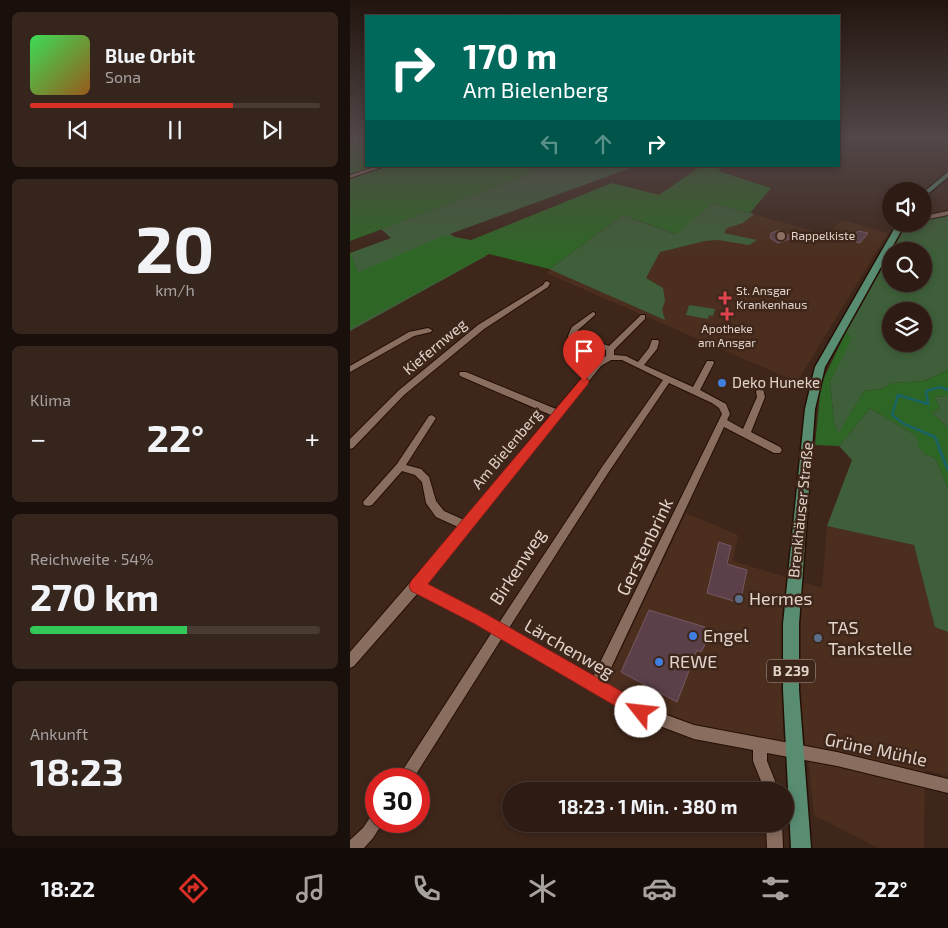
<!DOCTYPE html>
<html lang="de">
<meta charset="utf-8">
<style>
:root{--surface:#2e1c14;--page:#36251d;--text:#f1f3f6;--muted:#a7a1a0;--line:#493a34;--accent:#d93025}
body{margin:0;font-family:"Exo 2",sans-serif;background:var(--page);color:var(--text);height:100vh;display:flex;flex-direction:column;font-size:19px;white-space:nowrap}
*{box-sizing:border-box;margin:0}
p{font-size:16px;color:var(--muted)}
.icon{flex:none;width:28px;height:28px;fill:none;stroke:currentColor;stroke-width:2;stroke-linecap:round;stroke-linejoin:round}
.map{position:relative;flex:1;overflow:hidden}
.side{display:flex;flex-direction:column;gap:12px;padding:12px;background:#190f0b;width:350px}
.side>*{flex:none}
.guide{position:absolute;left:15px;top:15px;width:475px;height:152px;border-radius:0px;box-shadow:0 2px 8px #0003,0 0 0 1px var(--line);background:#00695c;color:#fff;overflow:hidden}
.fabs{position:absolute;left:532px;top:182px;display:grid;gap:10px}
.fabs a{display:grid;place-items:center;width:50px;height:50px;border-radius:50%;background:var(--surface);box-shadow:0 2px 8px #0003,0 0 0 1px var(--line);font-size:25px}
.speed{position:absolute;left:15px;top:768px;display:flex;gap:10px;font-size:25px;font-weight:700;text-align:center}
.speed>*{display:grid;place-content:center;width:65px;height:65px;border-radius:50%;background:var(--surface);box-shadow:0 2px 8px #0003,0 0 0 1px var(--line);line-height:1}
.speed .limit{border:8px solid #d22;background:#fff;color:#111}
.pin{position:absolute;display:grid;place-items:center;width:42px;height:42px;color:#fff;margin:-51px -21px;border-radius:50% 50% 50% 0;rotate:-45deg;box-shadow:0 0 5px #0007}
.pin .icon{rotate:45deg}
.me{position:absolute;width:55px;margin:-28px;rotate:299deg;stroke-linejoin:round;filter:drop-shadow(0 0 4px #0008)}
.turn{display:flex;align-items:center;gap:18px;height:105px;padding:0 15px;font-size:22px}
.turn .icon{width:65px;height:65px;stroke-width:2.5}
.turn b{display:block;font-size:35px;line-height:42px}
.lanes{display:flex;align-items:center;height:48px;padding:0 15px;background:#0003;justify-content:center;gap:25px;direction:ltr}
.lanes .off{opacity:.35}
.big{font-size:38px;font-weight:700;line-height:1.1}
.side .card{flex:1;display:flex;flex-direction:column;justify-content:center;gap:8px;min-width:0;padding:0 18px;border-radius:8px;background:var(--page)}
.side .dial{align-items:center;gap:0}
.dial b{font-size:65px;line-height:1}
.song{display:flex;align-items:center;gap:15px}
.cover{width:60px;height:60px;border-radius:8px;background:linear-gradient(135deg,hsl(130 70% 55%),hsl(30 70% 35%))}
.played{height:5px;border-radius:2px;background:linear-gradient(90deg,var(--accent) 70%,var(--line) 70%)}
.keys{display:flex;justify-content:space-around;direction:ltr}
.heat{display:flex;justify-content:space-between;align-items:center;font-size:28px;direction:ltr}
.charge{height:8px;border-radius:4px;background:linear-gradient(90deg,#34c759 54%,var(--line) 0)}
.trip{position:absolute;left:152px;top:782px;width:292px;height:50px;border-radius:25px;background:var(--surface);box-shadow:0 2px 8px #0003,0 0 0 1px var(--line);font-weight:700;line-height:50px;text-align:center}
.dock{display:flex;height:80px;justify-content:space-around;align-items:center;background:#120b08;color:var(--muted)}
.dock .icon{width:35px;height:35px}
.dock .current{color:var(--accent)}
.dock b{font-size:22px;color:var(--text)}
main{display:flex;flex:1;min-height:0}
.map>svg:first-child{display:block}
.built{fill:#4b2e1e}
.green{fill:#3e5f39;fill-rule:evenodd}
.forest{fill:#2e6725}
.lines{fill:none;stroke-linecap:round;stroke-linejoin:round}
.stream-far1{stroke:#1a6364;stroke-width:2.5}
.stream{stroke:#1a6364;stroke-width:3}
.building{fill:#5b404a;stroke:#755862}
.minor-casing{stroke:#240f04;stroke-width:2}
.major-casing{stroke:#240f04;stroke-width:3}
.minor{fill:#896d5f;fill-rule:evenodd}
.major{fill:#588d72;fill-rule:evenodd}
.route{fill:#d93025;stroke:#8d1f18}
.education-dot{fill:#8d6e63;stroke:#3e261a;stroke-width:2}
.health-dot{fill:#e0444e;stroke:#3e261a;stroke-width:2}
.shop-dot{fill:#3f7fe0;stroke:#3e261a;stroke-width:2}
.service-dot{fill:#5c6f8a;stroke:#3e261a;stroke-width:2}
.labels{text-anchor:middle;stroke-width:5;stroke-linejoin:round;paint-order:stroke}
.far-poi-label{font-size:12px;fill:#e1d2ca;stroke:#3e261a;text-anchor:start}
.shield{fill:#3e261a;stroke:#b09e95;stroke-width:1}
.shield-label{font-size:14px;font-weight:bold;fill:#e1d2ca}
.street-label{font-size:15px;fill:#e1d2ca;stroke:#3e261a}
.poi-label{font-size:15px;fill:#e1d2ca;stroke:#3e261a;text-anchor:start}
.near-street-label{font-size:18px;fill:#e1d2ca;stroke:#3e261a}
.near-poi-label{font-size:18px;fill:#e1d2ca;stroke:#3e261a;text-anchor:start}
</style>
<main>
<section class="side">
<div class="card">
<div class="song"><i class="cover"></i><div><b>Blue Orbit</b><p>Sona</p></div></div>
<div class="played"></div>
<div class="keys"><svg class="icon" aria-label="previous" viewBox="0 0 24 24"><path d="M18 5L8 12l10 7zM5 5v14"/></svg><svg class="icon" aria-label="pause" viewBox="0 0 24 24"><path d="M8 5v14M16 5v14"/></svg><svg class="icon" aria-label="next" viewBox="0 0 24 24"><path d="M6 5l10 7-10 7zM19 5v14"/></svg></div>
</div>
<div class="card dial"><b>20</b><p>km/h</p></div>
<div class="card"><p>Klima</p>
<div class="heat"><a>−</a><b class="big">22°</b><a>+</a></div>
</div>
<div class="card"><p>Reichweite · 54%</p><b class="big">270 km</b><div class="charge"></div></div>
<div class="card"><p>Ankunft</p><b class="big">18:23</b></div>
</section>
<div class="map">
<svg width="598" height="848" viewBox="0 0 598 848">
<rect width="100%" height="100%" fill="#3e261a"/>
<!-- built -->
<g class="built">
<path d="M400 213 477 235 492 220 538 233 447 382 196 273 227 248Z"/>
<path d="M336 513 388 535 383 561 472 588 477 526 564 544 585 626 598 632V776L575 770 574 848H528L464 815 457 749 347 726 294 704 255 684Z"/>
</g>
<!-- green -->
<g class="green">
<path d="M200 166H286L100 234 136 256 0 331V262L7 271 0 253 41 238 31 229Z"/>
<path d="M363 203 404 214 393 223 377 228 374 233 407 240 399 245 368 240 355 241 310 252 296 278 313 288 315 301 312 310 315 320 199 269 273 215 325 234Z"/>
<path d="M598 214V370L574 381 543 383 530 389 514 391 488 435 484 422 480 382 501 338 496 332 541 252V284H574V251H542L556 224H574V219ZM541 311H574V344H541Z"/>
<path d="M339 305 365 309 363 316 359 315 358 319 336 315Z"/>
<path d="M598 396V428L582 413 590 408 585 397Z"/>
<path d="M520 408 565 435 575 454 585 458 598 488V632L585 627 564 545 477 526 502 460 489 446Z"/>
</g>
<!-- forest -->
<g class="forest">
<path d="M3 137H16V166H200L0 241V147L3 144Z"/>
<path d="M351 166H374L368 171 421 188 400 213 363 203 326 234 273 215 199 269 139 254 0 328V252L8 273 95 235 121 240 262 183 309 195Z"/>
<path d="M496 332 502 338 480 382 484 422 488 434 514 391 530 389 543 383 574 381 598 370V396L585 397 590 408 582 413 598 428V488L585 458 575 454 567 445 568 441 565 435 520 408 489 446 465 445 471 384Z"/>
</g>
<g class="lines">
<!-- stream-far1 -->
<path class="stream-far1" d="M590 449 585 437 554 424 542 415 548 395 578 404 576 391 590 387 598 390"/>
<!-- stream -->
<path class="stream" d="M589 448 598 470"/>
</g>
<!-- building -->
<g class="building">
<path d="M430 230 440 236 437 237 440 239 428 243 420 238 421 233Z"/>
<path d="M508 231 518 233 510 243 500 240Z"/>
<path d="M369 542 381 546 377 564 397 570 390 603 357 593Z"/>
<path d="M299 610 355 627 353 634 359 637 351 652 347 650 327 702 271 672Z"/>
</g>
<g class="lines">
<!-- minor casing -->
<g class="minor-casing">
<g id="minor">
<path d="M28 166H35L0 178V175Z"/>
<path d="M598 211V215L574 220V216Z"/>
<path d="M197 281 200 283 198 287 134 329 54 395 3 448 0 449V439L48 391 128 325 193 285 195 282Z"/>
<path d="M243 312 245 313V315L228 330 226 335 259 346 291 315H295V319L264 350V355L276 356 288 362 299 348 302 340H308L309 342 307 349 294 365 343 387 357 361H363L364 363 350 390 376 404 380 414 377 420 393 429 407 397 406 391 410 388 413 389 415 397 401 432 430 447 432 450 430 453H424L374 427 254 683 295 707 344 725 487 752 598 779V793L487 766 417 753V761L429 791H415L403 761V750L344 739 286 717 152 638 63 779H47L142 632 68 593 4 666 0 668V652L108 527 86 517 76 503 72 482 65 475 52 471 22 505 18 506 14 505 13 502 47 464 79 416 82 415 86 418 56 465 71 469 79 477 86 501 94 511 114 520 201 415 110 376 109 374 110 372H116L206 409 245 362 256 356V350L219 338 218 336 222 327ZM261 360H272L313 380 252 467 149 623 75 584 251 366ZM319 383 362 403 369 408 372 414 243 677 159 628 258 473Z"/>
<path d="M78 328 82 330 81 332 64 336 0 372V366L59 332Z"/>
<path d="M26 813V821H34L23 838 14 848H0V840L13 828 21 816Z"/>
<path d="M416 824H432L433 848H417Z"/>
</g>
</g>
<!-- major casing -->
<g class="major-casing">
<g id="major">
<path d="M598 172V177L574 197V192Z"/>
<path d="M547 224H555L475 367 465 409 449 624V690L461 848H441L433 690V624L455 409 465 367Z"/>
</g>
</g>
<!-- minor -->
<use href="#minor" class="minor"/>
<!-- major -->
<use href="#major" class="major"/>
</g>
<!-- sky -->
<linearGradient id="sky" x2="0" y2="1"><stop stop-color="#22150e"/><stop offset="0.54" stop-color="#524749"/><stop offset="1" stop-color="#524749" stop-opacity="0"/></linearGradient>
<rect width="598" height="256" fill="url(#sky)"/>
<!-- route -->
<path class="route" d="M234 378 238 379 239 381 238 384 78 584 136 614 297 706 300 712 297 718 291 721 125 624 61 591 59 586 61 581 231 379Z"/>
<!-- markers -->
<circle class="education-dot" cx="431" cy="236" r="5"/>
<g class="health-dot">
<path d="M372.5 290.5h5v5h5v5h-5v5h-5v-5h-5v-5h5z"/>
<path d="M374.5 306.5h5v5h5v5h-5v5h-5v-5h-5v-5h5z"/>
</g>
<g class="shop-dot">
<circle cx="372" cy="383" r="5"/>
<circle cx="343" cy="636" r="5"/>
<circle cx="309" cy="662" r="5"/>
</g>
<g class="service-dot">
<circle cx="389" cy="599" r="5"/>
<circle cx="468" cy="638" r="5"/>
</g>
<g class="labels">
<!-- far-poi labels -->
<g class="far-poi-label">
<text x="441" y="240">Rappelkiste</text>
<text x="386" y="295">St. Ansgar<tspan x="386" dy="14">Krankenhaus</tspan></text>
<text x="377" y="333" text-anchor="middle">Apotheke<tspan x="377" dy="14">am Ansgar</tspan></text>
</g>
<!-- shield labels -->
<rect class="shield" x="417" y="659.5" width="48" height="23" rx="4"/>
<g class="shield-label">
<text x="441" y="676">B 239</text>
</g>
<!-- street labels -->
<g class="street-label">
<text transform="translate(85 347) rotate(-40)" y="5">Kiefernweg</text>
<text transform="translate(157 449) rotate(-50)" y="5">Am Bielenberg</text>
<text transform="translate(451 510) rotate(-84)" y="5">Brenkhäuser Straße</text>
</g>
<!-- poi labels -->
<g class="poi-label">
<text x="382" y="388">Deko Huneke</text>
</g>
<!-- near-street labels -->
<g class="near-street-label">
<text transform="translate(295 547) rotate(-64)" y="6">Gerstenbrink</text>
<text transform="translate(168 567) rotate(-57)" y="6">Birkenweg</text>
<text transform="translate(219 649) rotate(30)" y="6">Lärchenweg</text>
<text transform="translate(526 750) rotate(12)" y="6">Grüne Mühle</text>
</g>
<!-- near-poi labels -->
<g class="near-poi-label">
<text x="399" y="605">Hermes</text>
<text x="478" y="634">TAS<tspan x="478" dy="21">Tankstelle</tspan></text>
<text x="353" y="642">Engel</text>
<text x="319" y="668">REWE</text>
</g>
</g>
</svg>
<div class="fabs">
<a><svg class="icon" aria-label="sound" viewBox="0 0 24 24"><path d="M4 9h4l5-4v14l-5-4H4zM17 9q2 3 0 6"/></svg></a>
<a><svg class="icon" aria-label="search" viewBox="0 0 24 24"><circle cx="10" cy="10" r="6"/><path d="M15 15l6 6"/></svg></a>
<a><svg class="icon" aria-label="layers" viewBox="0 0 24 24"><path d="M12 4l9 5-9 5-9-5zM3 14l9 5 9-5"/></svg></a>
</div>
<div class="speed"><div class="limit">30</div></div>
<div class="pin" style="left:234px;top:381px;background:#d93025"><svg class="icon" aria-label="arrive" viewBox="0 0 24 24"><path d="M6 21V4h12l-3 4 3 4H6"/></svg></div>
<svg class="me" style="left:291px;top:712px" viewBox="-20 -20 40 40"><circle r="19" fill="#fff"/><path d="M0-13L10 11 0 6-10 11z" fill="#d93025"/></svg>
<div class="trip">18:23 · 1 Min. · 380 m</div>
<div class="guide">
<div class="turn"><svg class="icon" aria-label="right" viewBox="0 0 24 24"><path d="M7 20v-9h11M14 6l5 5-5 5"/></svg><div><b>170 m</b>Am Bielenberg</div></div>
<div class="lanes"><svg class="icon off" aria-label="left" viewBox="0 0 24 24"><path d="M17 20v-9H6M10 6l-5 5 5 5"/></svg><svg class="icon off" aria-label="ahead" viewBox="0 0 24 24"><path d="M12 20V5M6 11l6-6 6 6"/></svg><svg class="icon" aria-label="right" viewBox="0 0 24 24"><path d="M7 20v-9h11M14 6l5 5-5 5"/></svg></div>
</div>
</div>
</main>
<nav class="dock">
<b>18:22</b>
<svg class="icon current" aria-label="directions" viewBox="0 0 24 24"><path d="M12 3l9 9-9 9-9-9zM9 14v-3h6M13 9l2 2-2 2"/></svg>
<svg class="icon" aria-label="music" viewBox="0 0 24 24"><path d="M9 18V5l10-2v13"/><circle cx="6" cy="18" r="3"/><circle cx="16" cy="16" r="3"/></svg>
<svg class="icon" aria-label="phone" viewBox="0 0 24 24"><path d="M5 4h4l2 5-3 2q2 4 5 5l2-3 5 2v4C11 20 4 13 5 4z"/></svg>
<svg class="icon" aria-label="climate" viewBox="0 0 24 24"><path d="M12 3v18M4 7l16 10M4 17L20 7"/></svg>
<svg class="icon" aria-label="car" viewBox="0 0 24 24"><path d="M5 17H2v-5l4-1 3-4h7l3 4 3 1v5h-3M9 17h6M6 11h13"/><circle cx="7" cy="17" r="2"/><circle cx="17" cy="17" r="2"/></svg>
<svg class="icon" aria-label="filters" viewBox="0 0 24 24"><path d="M4 7h16M4 17h16"/><circle cx="9" cy="7" r="2"/><circle cx="15" cy="17" r="2"/></svg>
<b>22°</b>
</nav>
